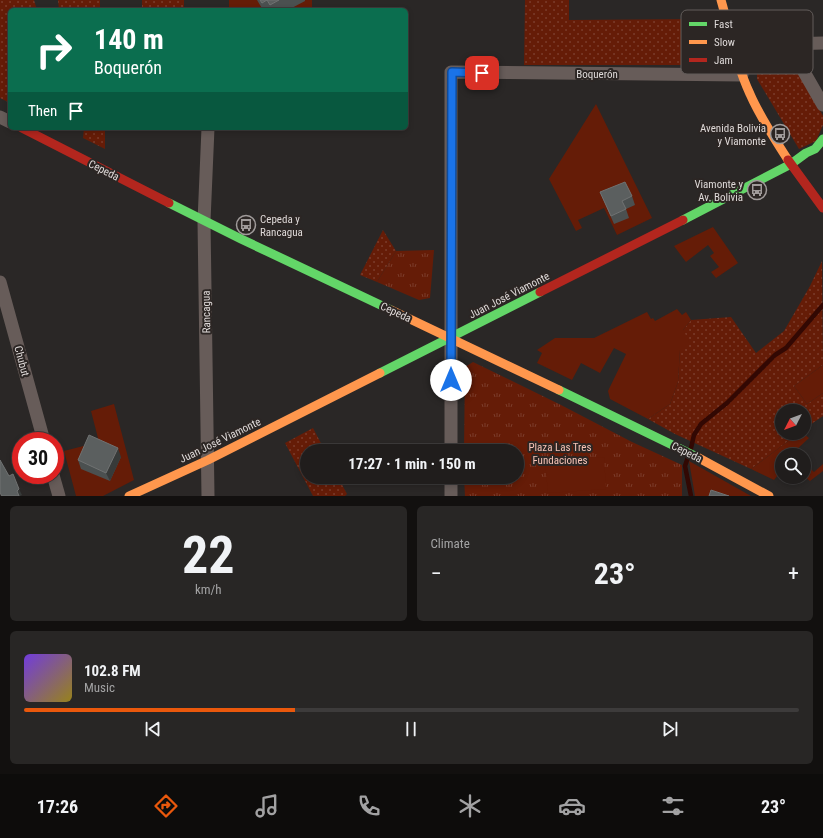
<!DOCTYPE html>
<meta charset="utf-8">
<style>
:root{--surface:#201d1c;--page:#282625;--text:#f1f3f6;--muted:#a2a2a3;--line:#3d3b3b;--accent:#ea580c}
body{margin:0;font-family:"Roboto Condensed",sans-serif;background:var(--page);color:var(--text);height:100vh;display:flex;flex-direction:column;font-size:15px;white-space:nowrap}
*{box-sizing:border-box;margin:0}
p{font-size:13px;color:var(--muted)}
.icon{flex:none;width:22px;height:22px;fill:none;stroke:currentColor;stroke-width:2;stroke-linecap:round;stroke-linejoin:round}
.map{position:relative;height:496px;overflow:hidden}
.side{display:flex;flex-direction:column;gap:10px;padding:10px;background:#12100f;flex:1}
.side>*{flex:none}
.hud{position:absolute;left:8px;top:8px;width:400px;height:122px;border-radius:6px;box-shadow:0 2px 6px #0003,0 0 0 1px var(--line);background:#0b6e4f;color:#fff;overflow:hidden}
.needle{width:26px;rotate:228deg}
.controls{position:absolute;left:775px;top:404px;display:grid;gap:8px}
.controls a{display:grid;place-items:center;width:36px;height:36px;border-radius:50%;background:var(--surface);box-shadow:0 2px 6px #0003,0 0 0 1px var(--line);font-size:20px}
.speed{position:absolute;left:12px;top:432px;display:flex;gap:8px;font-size:20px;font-weight:700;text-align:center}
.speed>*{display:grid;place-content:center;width:52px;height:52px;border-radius:50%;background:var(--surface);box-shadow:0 2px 6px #0003,0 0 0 1px var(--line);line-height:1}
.speed .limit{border:6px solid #d22;background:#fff;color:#111}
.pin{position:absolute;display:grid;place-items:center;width:34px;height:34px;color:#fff;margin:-17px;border-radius:8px;box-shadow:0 2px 6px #0006}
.me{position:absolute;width:44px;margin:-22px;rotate:0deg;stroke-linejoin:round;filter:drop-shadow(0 0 3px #0008)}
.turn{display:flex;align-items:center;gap:14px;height:84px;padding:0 20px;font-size:18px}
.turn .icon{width:52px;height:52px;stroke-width:2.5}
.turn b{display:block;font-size:28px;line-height:34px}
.then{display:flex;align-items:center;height:38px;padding:0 20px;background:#0003;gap:8px;font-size:15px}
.big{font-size:30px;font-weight:700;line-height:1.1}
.side .card{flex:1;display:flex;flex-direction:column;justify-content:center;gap:6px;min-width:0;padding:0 14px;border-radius:6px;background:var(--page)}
.side .dial{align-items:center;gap:0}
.dial b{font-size:52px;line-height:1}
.song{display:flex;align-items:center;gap:12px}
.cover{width:48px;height:48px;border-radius:6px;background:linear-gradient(135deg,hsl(260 70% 55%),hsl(50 70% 35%))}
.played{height:4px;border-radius:2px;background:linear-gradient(90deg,var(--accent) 35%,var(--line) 35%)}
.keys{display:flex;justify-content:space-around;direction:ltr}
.heat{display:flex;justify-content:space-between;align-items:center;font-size:22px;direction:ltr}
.side .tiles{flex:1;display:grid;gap:10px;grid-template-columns:1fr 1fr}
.card:last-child{grid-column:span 2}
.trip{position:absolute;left:300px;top:444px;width:224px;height:40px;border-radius:20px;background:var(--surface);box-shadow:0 2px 6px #0003,0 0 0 1px var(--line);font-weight:700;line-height:40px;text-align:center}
.tabs{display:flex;height:64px;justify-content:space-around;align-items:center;background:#0d0c0b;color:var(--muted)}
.tabs .icon{width:28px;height:28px}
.tabs .current{color:var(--accent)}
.tabs b{font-size:18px;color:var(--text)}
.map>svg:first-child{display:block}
.grass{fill:url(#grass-dots)}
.park{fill:url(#park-tufts)}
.garden{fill:#651c07}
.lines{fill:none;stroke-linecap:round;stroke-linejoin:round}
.stream{stroke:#320803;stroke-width:4.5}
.street{stroke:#675c59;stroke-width:13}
.fast{stroke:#63d668;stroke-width:9}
.slow{stroke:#ff974d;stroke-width:9}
.jam{stroke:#b3261e;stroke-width:9}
.wall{fill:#4b5050}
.shaded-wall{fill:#373a39}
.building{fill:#5b5f5f;stroke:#707272}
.route-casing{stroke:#114b97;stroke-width:10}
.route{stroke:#1a73e8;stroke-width:7}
.labels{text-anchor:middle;stroke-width:4;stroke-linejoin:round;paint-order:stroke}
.street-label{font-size:11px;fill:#dfdad9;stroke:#2c2624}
.poi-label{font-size:11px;fill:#dfdad9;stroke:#2c2624;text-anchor:end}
.park-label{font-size:11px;fill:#f7c3b6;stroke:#2c2624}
.key{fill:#2c2624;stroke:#625c5a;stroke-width:1}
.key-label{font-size:11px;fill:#dfdad9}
</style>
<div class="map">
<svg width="823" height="496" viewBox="0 0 823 496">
<defs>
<pattern id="grass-dots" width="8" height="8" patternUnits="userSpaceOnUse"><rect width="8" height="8" fill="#651c07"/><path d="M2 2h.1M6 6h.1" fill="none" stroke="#7b3c2b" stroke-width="1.8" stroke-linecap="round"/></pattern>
<pattern id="park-tufts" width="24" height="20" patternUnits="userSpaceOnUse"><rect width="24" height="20" fill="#651c07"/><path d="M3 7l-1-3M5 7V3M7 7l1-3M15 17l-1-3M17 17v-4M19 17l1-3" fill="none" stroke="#7b3c2b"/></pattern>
</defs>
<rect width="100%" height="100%" fill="#2a2726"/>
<!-- grass -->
<g class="grass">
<path d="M0 0H34L37 10H10V103L0 98Z"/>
<path d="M58 0H100V10H59Z"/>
<rect x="142" y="0" width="42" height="10"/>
<path d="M525 0H569V20L705 19 716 57 714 63 683 65H524Z"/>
<path d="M788 54 803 78 823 116V125L816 141 799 149 757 79V55Z"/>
<path d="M84 128H105V149L83 138Z"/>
<path d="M383 230 396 251 377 282 360 275Z"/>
<path d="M822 261 823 365 794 386 807 404 823 393V416L804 429V411H782V433H799L751 469 675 434 648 419 670 404 678 382 680 349 683 330 691 320 731 317 756 353 784 331 810 286Z"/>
<path d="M313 428 325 451H307V477H338L347 494 345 496H313L285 443Z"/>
<path d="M382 447 432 449V451H379Z"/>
</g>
<!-- park -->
<g class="park">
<path d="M434 250 430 298 419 300 377 282 396 251Z"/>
<path d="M473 362 561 405 632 442 682 465V496H465L464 477H517V451H464L465 367Z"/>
</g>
<!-- garden -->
<g class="garden">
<rect x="229" y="0" width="83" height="10"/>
<path d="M596 104 652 218 617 235 604 208 578 220 582 228 576 231 549 179Z"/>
<path d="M713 227 738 263 716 278 711 272 719 267 710 256 714 253 708 245 686 262 674 246Z"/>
<path d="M677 309 682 315 686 312 691 320 683 330 689 341 680 350 678 382 670 404 648 419 610 399 608 391 626 354 614 348 600 373 581 363 572 380 537 363 542 353 537 350 555 338H594L647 312 651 319 653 318 655 321Z"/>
<path d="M823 365V393L807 404 794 386Z"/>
<path d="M114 404 134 480 103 496H76L64 451 99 442 91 411Z"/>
<path d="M799 433H803L809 438 794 452 797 455H782V470L774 480 751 469Z"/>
<path d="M604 457 606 489 548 493 545 461Z"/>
<path d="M689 461 751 496H695Z"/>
<path d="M804 462 814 472 823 464V471L810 481 804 476Z"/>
</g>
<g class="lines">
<!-- stream -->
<g class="stream">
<path d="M691 448 694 435 701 424 727 403 775 355 786 348 823 305"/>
<path d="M688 457 685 466 691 496"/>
</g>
<!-- street -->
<g class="street">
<path d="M788 44 823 105"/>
<path d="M735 52 788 44 823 43"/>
<path d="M0 117 10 122"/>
<path d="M0 282 44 441"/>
<path d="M451 451V72L742 75"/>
<path d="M53 475 59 496"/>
<path d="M451 477V496"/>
<path d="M208 496 204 221 208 128"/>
</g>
<!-- fast -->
<g class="fast">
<path d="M169 203 241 239 391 310"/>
<path d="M683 220 791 164 806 153 815 149 823 139"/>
<path d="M380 373 540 292"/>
<path d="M559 390 697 457"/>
</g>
<!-- slow -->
<g class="slow">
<path d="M721 0C730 31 736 64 750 94 760 117 774 138 788 160"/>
<path d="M391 310 559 390"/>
<path d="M697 457 769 496"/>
<path d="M129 496 208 460 380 373"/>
</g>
<!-- jam -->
<g class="jam">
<path d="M22 128 169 203"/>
<path d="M788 160 823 208"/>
<path d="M540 292 683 220"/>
</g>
</g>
<!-- wall -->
<g class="wall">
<path d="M257 0H305V1L288 10H263Z"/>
<path d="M600 192 632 196 635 205 626 209 629 218 614 224Z"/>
<path d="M121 457 110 481 81 469 78 460Z"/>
</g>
<!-- shaded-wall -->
<g class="shaded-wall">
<path d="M118 448 121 457 110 481 106 473Z"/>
<path d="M19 489 22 495 20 496H18L17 491Z"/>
</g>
<!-- building -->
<g class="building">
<path d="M260 0H279L270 5 267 0 262 3Z"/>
<path d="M625 182 632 196 622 201 626 209 611 216 600 192Z"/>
<path d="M89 435 118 448 106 473 78 460Z"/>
<path d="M0 460 9 476 13 474 19 489 17 491 19 496H2L0 493Z"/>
<path d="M711 490 729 496H709Z"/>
</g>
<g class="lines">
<!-- route casing -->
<g class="route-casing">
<path id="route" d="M451 380 452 72 482 73"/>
</g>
<!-- route -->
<use href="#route" class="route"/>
</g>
<!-- icons -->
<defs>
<g id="bus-ring" transform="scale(1)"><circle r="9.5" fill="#2c2624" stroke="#a09b9a" stroke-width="1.5"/><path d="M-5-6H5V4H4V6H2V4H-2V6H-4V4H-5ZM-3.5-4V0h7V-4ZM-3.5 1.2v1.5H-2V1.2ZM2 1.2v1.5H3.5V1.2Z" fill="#a09b9a"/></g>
</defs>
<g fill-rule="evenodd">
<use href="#bus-ring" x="780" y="134"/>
<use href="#bus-ring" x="757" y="190"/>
<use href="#bus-ring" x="246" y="225"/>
</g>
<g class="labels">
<!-- street labels -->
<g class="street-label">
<text x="597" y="78">Boquerón</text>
<text transform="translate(104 170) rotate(27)" y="4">Cepeda</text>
<text transform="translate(509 295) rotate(-27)" y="4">Juan José Viamonte</text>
<text transform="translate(206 312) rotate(-91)" y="4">Rancagua</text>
<text transform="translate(396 312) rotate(25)" y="4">Cepeda</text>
<text transform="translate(22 361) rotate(75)" y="4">Chubut</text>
<text transform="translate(220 440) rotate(-26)" y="4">Juan José Viamonte</text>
<text transform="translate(687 452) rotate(27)" y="4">Cepeda</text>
</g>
<!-- poi labels -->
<g class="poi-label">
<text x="766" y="132">Avenida Bolivia<tspan x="766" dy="13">y Viamonte</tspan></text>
<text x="743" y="188">Viamonte y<tspan x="743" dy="13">Av. Bolivia</tspan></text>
<text x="260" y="223" text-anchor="start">Cepeda y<tspan x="260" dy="13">Rancagua</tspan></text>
</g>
<!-- park labels -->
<g class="park-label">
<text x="560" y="451">Plaza Las Tres<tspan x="560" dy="13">Fundaciones</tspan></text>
</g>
</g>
<!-- legend -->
<rect x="681" y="10" width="132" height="64" rx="6" class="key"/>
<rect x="689" y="22" width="18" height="4" fill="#63d668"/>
<rect x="689" y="40" width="18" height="4" fill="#ff974d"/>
<rect x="689" y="58" width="18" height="4" fill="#b3261e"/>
<g class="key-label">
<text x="714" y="28">Fast</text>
<text x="714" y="46">Slow</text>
<text x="714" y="64">Jam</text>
</g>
</svg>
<div class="controls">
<a><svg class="needle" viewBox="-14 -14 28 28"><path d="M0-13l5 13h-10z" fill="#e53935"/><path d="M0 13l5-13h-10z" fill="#a2a2a3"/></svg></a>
<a><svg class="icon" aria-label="search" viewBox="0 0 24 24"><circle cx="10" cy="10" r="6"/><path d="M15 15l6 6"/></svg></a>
</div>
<div class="speed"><div class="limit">30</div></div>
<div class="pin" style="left:482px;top:73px;background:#d93025"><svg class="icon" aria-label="arrive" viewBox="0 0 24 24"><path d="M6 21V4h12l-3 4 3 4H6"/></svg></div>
<svg class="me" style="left:451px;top:380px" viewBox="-20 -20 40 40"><circle r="19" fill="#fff"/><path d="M0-13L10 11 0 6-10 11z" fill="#1a73e8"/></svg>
<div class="trip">17:27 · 1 min · 150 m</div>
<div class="hud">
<div class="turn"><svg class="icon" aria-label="right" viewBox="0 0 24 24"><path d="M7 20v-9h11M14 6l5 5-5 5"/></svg><div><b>140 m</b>Boquerón</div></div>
<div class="then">Then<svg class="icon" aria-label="arrive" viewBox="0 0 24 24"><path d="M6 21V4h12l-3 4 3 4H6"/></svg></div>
</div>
</div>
<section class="side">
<div class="tiles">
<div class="card dial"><b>22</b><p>km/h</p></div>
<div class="card"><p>Climate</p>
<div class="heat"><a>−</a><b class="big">23°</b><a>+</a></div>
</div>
<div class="card">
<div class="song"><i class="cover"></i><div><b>102.8 FM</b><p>Music</p></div></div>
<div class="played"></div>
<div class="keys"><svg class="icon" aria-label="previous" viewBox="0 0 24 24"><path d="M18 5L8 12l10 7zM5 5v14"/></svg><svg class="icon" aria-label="pause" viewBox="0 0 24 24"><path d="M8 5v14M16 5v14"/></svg><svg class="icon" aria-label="next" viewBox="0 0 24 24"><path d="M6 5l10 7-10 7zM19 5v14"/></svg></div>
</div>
</div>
</section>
<nav class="tabs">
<b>17:26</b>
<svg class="icon current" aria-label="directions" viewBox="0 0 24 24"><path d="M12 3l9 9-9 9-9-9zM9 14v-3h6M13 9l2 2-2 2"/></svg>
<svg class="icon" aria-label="music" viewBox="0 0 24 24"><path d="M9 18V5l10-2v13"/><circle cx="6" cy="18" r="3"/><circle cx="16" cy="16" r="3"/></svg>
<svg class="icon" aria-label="phone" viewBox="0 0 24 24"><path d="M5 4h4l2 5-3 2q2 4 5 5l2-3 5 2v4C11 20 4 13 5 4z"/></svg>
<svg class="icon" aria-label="climate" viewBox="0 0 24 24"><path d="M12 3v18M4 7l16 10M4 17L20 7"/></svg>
<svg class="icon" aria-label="car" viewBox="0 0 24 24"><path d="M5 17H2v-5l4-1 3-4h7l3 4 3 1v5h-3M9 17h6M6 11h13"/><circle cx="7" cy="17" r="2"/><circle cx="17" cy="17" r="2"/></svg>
<svg class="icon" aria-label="filters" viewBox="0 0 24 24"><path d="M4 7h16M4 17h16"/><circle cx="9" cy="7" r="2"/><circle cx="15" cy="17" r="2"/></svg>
<b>23°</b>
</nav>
